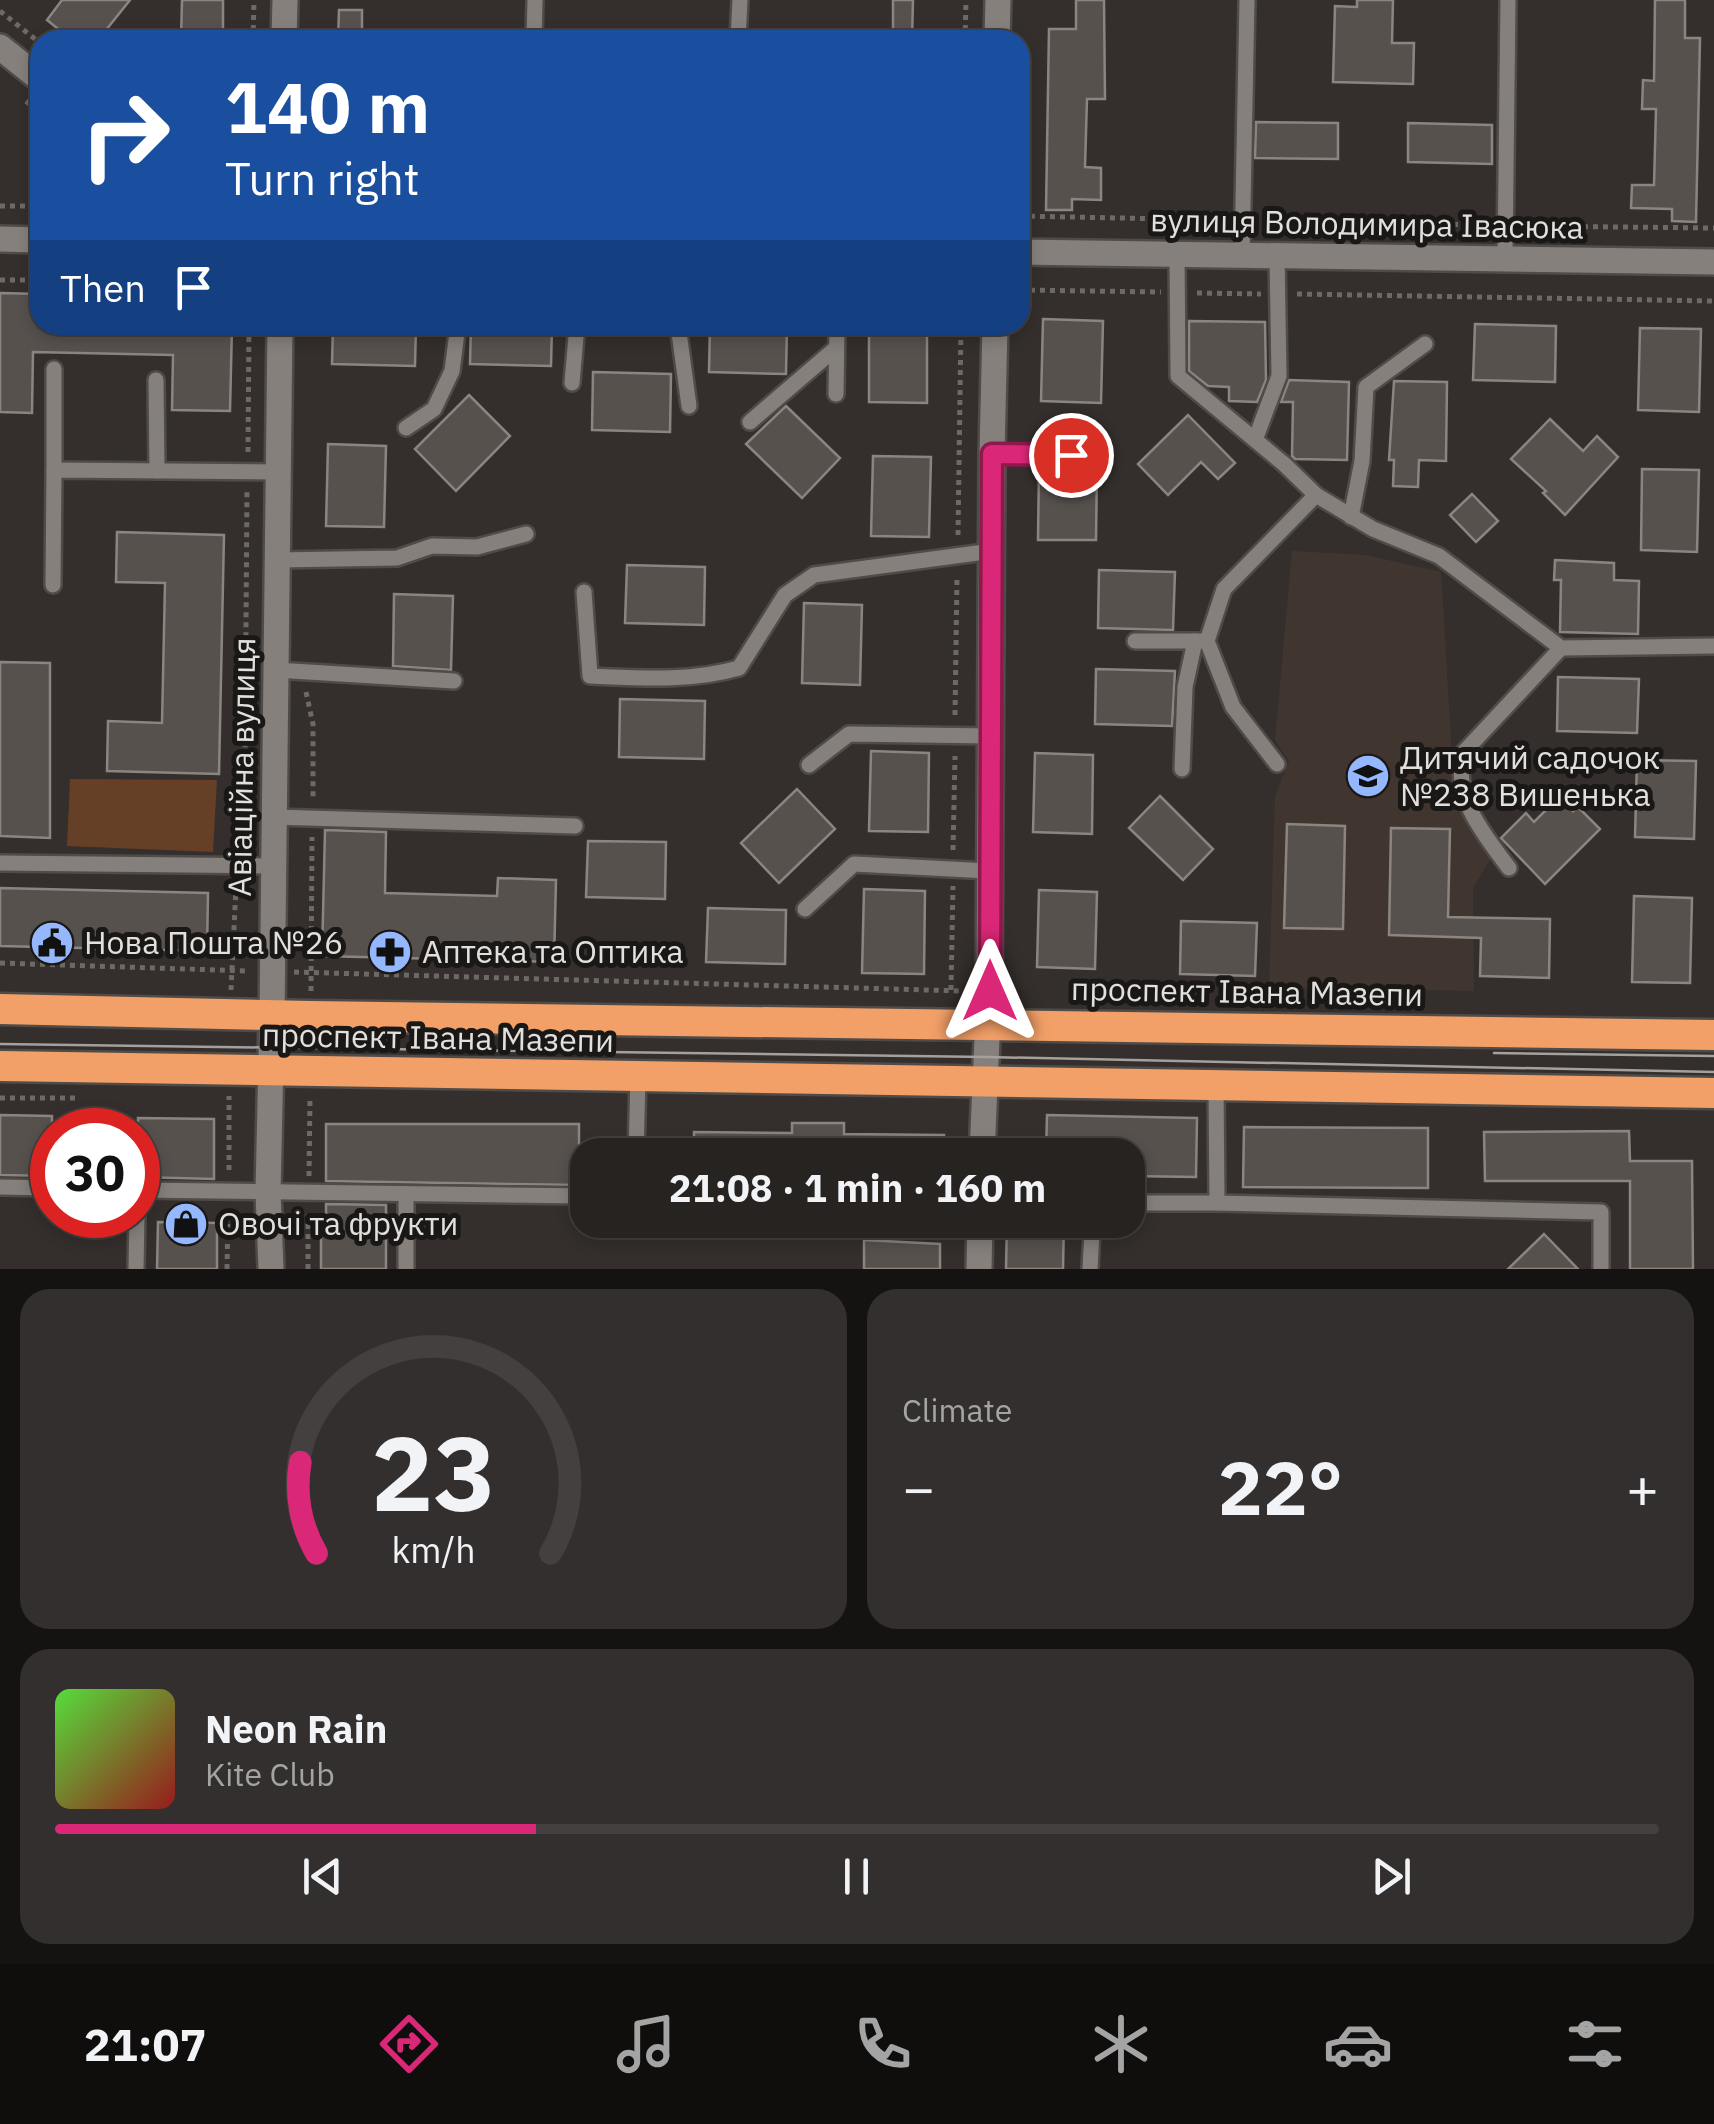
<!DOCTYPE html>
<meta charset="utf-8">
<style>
:root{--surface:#272321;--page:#332f2e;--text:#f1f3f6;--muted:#a4a4a5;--line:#43403f;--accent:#db2777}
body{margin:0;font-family:"IBM Plex Sans",sans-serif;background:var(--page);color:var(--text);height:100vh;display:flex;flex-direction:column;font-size:38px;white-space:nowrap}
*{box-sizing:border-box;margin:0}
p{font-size:32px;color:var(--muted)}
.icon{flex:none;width:55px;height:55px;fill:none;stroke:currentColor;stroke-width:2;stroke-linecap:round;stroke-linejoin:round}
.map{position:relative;height:1269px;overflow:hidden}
.details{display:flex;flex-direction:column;gap:20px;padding:20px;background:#151312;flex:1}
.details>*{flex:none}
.banner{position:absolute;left:30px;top:30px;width:1000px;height:305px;border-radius:30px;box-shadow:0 5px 15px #0003,0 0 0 2px var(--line);background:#1a4fa0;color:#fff;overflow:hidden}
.speed{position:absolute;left:30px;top:1108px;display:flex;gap:20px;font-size:50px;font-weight:700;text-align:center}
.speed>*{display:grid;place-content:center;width:130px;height:130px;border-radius:50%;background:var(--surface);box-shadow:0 5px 15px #0003,0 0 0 2px var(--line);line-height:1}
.speed .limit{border:15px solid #d22;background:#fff;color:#111}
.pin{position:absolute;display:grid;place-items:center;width:85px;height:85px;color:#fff;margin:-42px;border:5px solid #fff;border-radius:50%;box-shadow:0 2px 10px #0007}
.me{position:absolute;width:110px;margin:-55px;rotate:0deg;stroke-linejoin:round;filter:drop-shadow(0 0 8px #0008)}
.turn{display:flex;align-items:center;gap:35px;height:210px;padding:0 30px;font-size:45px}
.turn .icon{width:130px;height:130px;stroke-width:2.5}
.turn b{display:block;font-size:70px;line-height:85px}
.then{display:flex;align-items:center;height:95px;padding:0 30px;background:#0003;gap:20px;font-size:38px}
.big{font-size:75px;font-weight:800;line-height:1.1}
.details .widget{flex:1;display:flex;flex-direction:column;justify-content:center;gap:15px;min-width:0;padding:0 35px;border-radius:30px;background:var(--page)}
.details .dial{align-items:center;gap:0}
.dial svg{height:260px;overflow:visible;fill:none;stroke:var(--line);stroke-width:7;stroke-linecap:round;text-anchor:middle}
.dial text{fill:var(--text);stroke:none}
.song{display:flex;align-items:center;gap:30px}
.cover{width:120px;height:120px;border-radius:15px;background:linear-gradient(135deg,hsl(110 70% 55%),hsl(0 70% 35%))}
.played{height:10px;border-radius:5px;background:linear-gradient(90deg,var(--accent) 30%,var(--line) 30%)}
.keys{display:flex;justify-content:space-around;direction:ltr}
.heat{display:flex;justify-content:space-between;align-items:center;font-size:55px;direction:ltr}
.details .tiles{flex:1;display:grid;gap:20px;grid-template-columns:1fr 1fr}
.widget:last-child{grid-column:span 2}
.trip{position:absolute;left:570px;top:1138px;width:575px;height:100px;border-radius:30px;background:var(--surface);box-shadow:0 5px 15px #0003,0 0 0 2px var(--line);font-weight:800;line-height:100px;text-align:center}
.tabs{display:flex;height:160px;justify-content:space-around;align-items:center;background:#100e0d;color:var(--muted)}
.tabs .icon{width:70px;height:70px}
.tabs .on{color:var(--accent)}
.tabs b{font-size:45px;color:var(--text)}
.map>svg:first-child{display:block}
.built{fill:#41362f}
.garden{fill:#653f26}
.building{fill:#57514e;stroke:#8b8581;stroke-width:2.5}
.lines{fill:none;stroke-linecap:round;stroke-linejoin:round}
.lane-casing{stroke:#4f4b48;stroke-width:20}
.street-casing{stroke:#4f4b48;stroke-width:30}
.secondary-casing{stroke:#4f4b48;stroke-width:30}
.highway-casing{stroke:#4f4b48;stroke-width:35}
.path{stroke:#6d6966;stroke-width:5;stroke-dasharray:5 5;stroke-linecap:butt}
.lane{stroke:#86807c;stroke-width:15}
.street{stroke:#86807c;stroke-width:25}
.secondary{stroke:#86807c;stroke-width:25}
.highway{stroke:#f3a068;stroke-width:30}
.tram{stroke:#a4a09d;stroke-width:2.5}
.route-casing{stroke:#8e194d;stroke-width:25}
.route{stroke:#db2777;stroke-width:18}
.labels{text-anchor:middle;stroke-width:10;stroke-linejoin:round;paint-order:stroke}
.street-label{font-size:32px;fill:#e2dfdc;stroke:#1a1816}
.poi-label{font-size:32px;fill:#e2dfdc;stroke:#1a1816;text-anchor:start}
</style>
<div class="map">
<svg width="1714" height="1269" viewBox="0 0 1714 1269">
<rect width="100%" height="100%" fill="#342f2c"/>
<!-- built -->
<path class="built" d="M1292 551 1365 555 1441 572 1454 790 1467 825 1491 858 1473 888 1474 991 1269 987 1275 796 1289 761 1275 740Z"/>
<!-- garden -->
<path class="garden" d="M70 779 217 780 213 852 67 846Z"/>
<!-- building -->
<g class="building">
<path d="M62 0H130L98 40H72L47 20Z"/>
<path d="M182 0H223V40H181Z"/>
<path d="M893 0H913L912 40H893Z"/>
<path d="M1076 0H1104L1105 99H1087L1085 167 1101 168V200L1072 199V210H1046L1049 29H1076Z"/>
<path d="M1357 0H1393L1392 43H1414L1413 84 1333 82 1335 6 1357 7Z"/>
<path d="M1655 0H1685V38H1700L1696 222 1672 221V209L1631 208 1632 185H1654L1656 109H1642L1643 80 1654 81Z"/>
<path d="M339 10H362V40H338Z"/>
<path d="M1256 122 1338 123V159L1255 158Z"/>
<path d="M1408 123 1492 125V164L1408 162Z"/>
<path d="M0 293 40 294V325H232L230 411 172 410 173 355 33 352 32 413 0 412Z"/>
<path d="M1043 319 1103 321 1101 403 1041 401Z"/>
<path d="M1189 321 1265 322 1266 380 1257 402 1229 401V387L1208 386 1189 371Z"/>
<path d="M1475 324 1556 326 1555 382 1473 380Z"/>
<path d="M333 325H416L415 366 332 364Z"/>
<path d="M471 325H552L551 366 470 364Z"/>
<path d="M710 325H787L786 374 709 372Z"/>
<path d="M869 325H927V403L869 402Z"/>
<path d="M1640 328 1701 329 1699 412 1638 410Z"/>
<path d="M593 372 671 374 670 432 592 430Z"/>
<path d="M1289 380 1349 382 1347 460 1295 459 1292 456 1293 402H1281Z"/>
<path d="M1394 381 1447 382 1446 461 1419 460 1418 487 1393 486 1394 460H1389Z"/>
<path d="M469 395 510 436 456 491 415 449Z"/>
<path d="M786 406 840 458 802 498 746 444Z"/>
<path d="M1188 415 1235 463 1218 479 1201 462 1168 495 1138 464Z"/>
<path d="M1550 419 1583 451 1597 436 1618 457 1565 515 1543 493 1546 491 1511 459Z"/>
<path d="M328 444 386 446 384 527 326 526Z"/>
<path d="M873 456 931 457 929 537 871 536Z"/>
<path d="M1039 466H1097L1096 540H1038Z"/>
<path d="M1642 469 1699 470 1697 552 1641 550Z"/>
<path d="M1472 494 1498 521 1476 542 1450 515Z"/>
<path d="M117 532 224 535 219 774 107 771 108 721 162 723 165 583 116 582Z"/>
<path d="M1555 560 1614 563V580L1639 581 1638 634 1560 632 1561 580H1554Z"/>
<path d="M627 565 705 567 704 625 625 623Z"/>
<path d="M1099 570 1175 572 1173 630 1098 628Z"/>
<path d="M394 594 453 596 451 670 393 666Z"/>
<path d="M804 603 862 605 860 685 802 683Z"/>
<path d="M0 662 50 663V838L0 836Z"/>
<path d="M1096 669 1175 671 1172 726 1095 724Z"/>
<path d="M1558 677 1639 679 1637 733 1557 731Z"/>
<path d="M620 699 705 701 704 759 619 757Z"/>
<path d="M871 751 929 753 928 832 869 831Z"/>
<path d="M1035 753 1093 755 1092 834 1033 832Z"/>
<path d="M1637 760 1696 761 1694 839 1635 837Z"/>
<path d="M797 789 835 829 779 883 741 843Z"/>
<path d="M1160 796 1213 849 1183 880 1129 828Z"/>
<path d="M1559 797 1573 811 1578 807 1600 829 1545 884 1501 838 1526 813 1534 822Z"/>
<path d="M1287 824 1345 826 1343 929 1284 928Z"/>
<path d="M1391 828 1450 829 1448 917 1550 919 1549 978 1480 976 1481 938 1389 935Z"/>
<path d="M325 830 386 832 385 893 497 896 498 878 556 880 554 962 322 956Z"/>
<path d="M588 841 666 842 665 899 586 897Z"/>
<path d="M0 888 208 893 207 951 0 946Z"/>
<path d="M864 889 925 891 924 974 862 973Z"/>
<path d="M1039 890 1097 892 1095 969 1037 967Z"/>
<path d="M1634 896 1692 898 1690 983 1632 982Z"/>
<path d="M708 908 786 910 785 964 706 962Z"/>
<path d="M1181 921 1257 923 1255 976 1180 974Z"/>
<path d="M0 1115 52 1116V1176L0 1175Z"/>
<path d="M1047 1115 1197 1118 1196 1177 1128 1176V1155H1046Z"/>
<path d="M138 1118 214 1119V1179L138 1177Z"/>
<path d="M792 1123H844V1134L944 1135V1155H694V1132L792 1133Z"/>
<path d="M326 1124H579V1185L326 1181Z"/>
<path d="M1244 1127 1428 1128V1188L1243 1187Z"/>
<path d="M1629 1131 1630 1161H1692L1693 1269H1630V1181H1485L1484 1132Z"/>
<path d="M326 1204 386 1205V1269H321V1219H326Z"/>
<path d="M1007 1220H1064L1063 1269H1006Z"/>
<path d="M158 1222 217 1223V1269H157Z"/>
<path d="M1544 1234 1578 1269H1508Z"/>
<path d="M864 1240 940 1244V1269H864Z"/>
</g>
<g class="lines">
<!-- lane casing -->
<g class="lane-casing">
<g id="lane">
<path d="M534 40 535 0"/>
<path d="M738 40 740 0"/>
<path d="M1177 254 1178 376 1284 464 1316 495 1373 529 1439 556 1561 648 1714 646"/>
<path d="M1242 255 1247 0"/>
<path d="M1505 258 1508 0"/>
<path d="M678 325 689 406"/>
<path d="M156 380 157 471"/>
<path d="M572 383 577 325"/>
<path d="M836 394 837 325"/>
<path d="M750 422 836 348"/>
<path d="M406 428 434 409 452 371 458 325"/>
<path d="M1255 440 1279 376 1277 255"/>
<path d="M992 454 1099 455"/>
<path d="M54 470V369"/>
<path d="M1351 517 1362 461 1366 387 1425 344"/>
<path d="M277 560 397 558 432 546 477 547 526 534"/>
<path d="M53 585 54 470 279 472"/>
<path d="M584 592 590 676C640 678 690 682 739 668L785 595 814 575 992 551"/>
<path d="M1135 641H1203"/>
<path d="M276 670 454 681"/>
<path d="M1277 764 1233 707 1207 641 1224 589 1316 495"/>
<path d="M809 765 849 734 990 736"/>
<path d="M1182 769 1185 687 1195 641"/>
<path d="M274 817 575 826"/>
<path d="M0 863 274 866"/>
<path d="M1509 868C1484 834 1453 799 1463 753L1561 648"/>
<path d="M805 909 854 864 989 871"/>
<path d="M1216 1085 1217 1203 1601 1212V1269"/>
<path d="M636 1155 638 1076"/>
<path d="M0 1187 52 1188"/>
<path d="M138 1190 588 1196"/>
<path d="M1128 1203H1217"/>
<path d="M136 1269 137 1215"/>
<path d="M406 1269V1194"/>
<path d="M1090 1269 1092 1232 1100 1220"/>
</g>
</g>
<!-- street casing -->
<g class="street-casing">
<g id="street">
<path d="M284 40 285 0"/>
<path d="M997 40 998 0"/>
<path d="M0 47 40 79"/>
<path d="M0 239 40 240"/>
<path d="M1020 252 1714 262"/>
<path d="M272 1016 280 325"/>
<path d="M982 1155 989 991 992 454 995 325"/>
<path d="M979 1269 980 1220"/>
</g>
</g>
<!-- secondary casing -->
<g class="secondary-casing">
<path id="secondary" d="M271 1269 268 1192 272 1016"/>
</g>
<!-- highway casing -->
<g class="highway-casing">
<g id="highway">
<path d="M0 1009 310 1016 1714 1035"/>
<path d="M0 1066 1714 1093"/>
</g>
</g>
<!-- path -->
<g class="path">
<path d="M0 11 40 43"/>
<path d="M253 40 254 0"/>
<path d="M965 40 966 0"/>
<path d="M26 101 40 113"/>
<path d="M1020 117 1021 50"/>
<path d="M0 206H40"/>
<path d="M1020 216 1222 220"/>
<path d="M1263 221 1487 225"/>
<path d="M1523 226 1714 228"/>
<path d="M0 280H40"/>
<path d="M1020 290 1161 292"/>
<path d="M1197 293 1261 294"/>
<path d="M1297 294 1714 301"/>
<path d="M248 452 249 325"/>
<path d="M958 535 961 325"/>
<path d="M306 692 313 724V801"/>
<path d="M955 715 957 576"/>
<path d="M238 846V785L245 766 247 488"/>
<path d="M953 850 955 756"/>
<path d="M0 963 248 971"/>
<path d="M294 972 963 991"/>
<path d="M231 990 236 887"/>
<path d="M951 990 953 886"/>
<path d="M311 991 312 837"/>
<path d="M0 1098H76"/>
<path d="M229 1170V1096"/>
<path d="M309 1176 310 1097"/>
<path d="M227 1269 228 1211"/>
<path d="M308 1269V1212"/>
</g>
<!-- lane -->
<use href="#lane" class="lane"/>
<!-- street -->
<use href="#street" class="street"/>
<!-- secondary -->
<use href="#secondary" class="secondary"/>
<!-- highway -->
<use href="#highway" class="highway"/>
<!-- tram -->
<g class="tram">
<path d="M0 1044 986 1057 1714 1072"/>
<path d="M1494 1053 1714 1056"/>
</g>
</g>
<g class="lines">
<!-- route casing -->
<g class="route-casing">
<path id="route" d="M990 991 992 454 1071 455"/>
</g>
<!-- route -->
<use href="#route" class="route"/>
</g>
<!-- icons -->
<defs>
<g id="school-disc" transform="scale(2.25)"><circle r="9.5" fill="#94b7fd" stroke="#1a1816"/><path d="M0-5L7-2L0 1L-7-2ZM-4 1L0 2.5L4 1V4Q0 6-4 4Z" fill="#111"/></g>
<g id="civic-disc" transform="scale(2.25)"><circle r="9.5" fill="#94b7fd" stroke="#1a1816"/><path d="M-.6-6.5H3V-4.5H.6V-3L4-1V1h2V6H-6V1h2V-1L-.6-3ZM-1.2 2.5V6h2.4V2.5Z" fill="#111"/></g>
<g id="pharmacy-disc" transform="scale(2.25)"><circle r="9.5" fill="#94b7fd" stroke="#1a1816"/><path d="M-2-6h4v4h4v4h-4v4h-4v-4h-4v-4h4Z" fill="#111"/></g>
<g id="shop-disc" transform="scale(2.25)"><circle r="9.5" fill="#94b7fd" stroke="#1a1816"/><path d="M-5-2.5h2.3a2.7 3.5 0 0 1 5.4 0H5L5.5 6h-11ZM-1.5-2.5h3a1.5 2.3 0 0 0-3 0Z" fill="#111"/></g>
</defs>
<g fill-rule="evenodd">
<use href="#school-disc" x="1368" y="776"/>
<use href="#civic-disc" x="52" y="943"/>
<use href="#pharmacy-disc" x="390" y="952"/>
<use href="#shop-disc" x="186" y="1224"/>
</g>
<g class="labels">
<!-- street labels -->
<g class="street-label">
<text transform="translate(1367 224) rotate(1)" y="11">вулиця Володимира Івасюка</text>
<text transform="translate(242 767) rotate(-89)" y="11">Авіаційна вулиця</text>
<text transform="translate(1247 992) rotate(1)" y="11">проспект Івана Мазепи</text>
<text transform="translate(438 1038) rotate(1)" y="11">проспект Івана Мазепи</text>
</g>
<!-- poi labels -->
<g class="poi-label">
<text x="1400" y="769">Дитячий садочок<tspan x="1400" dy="37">№238 Вишенька</tspan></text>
<text x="84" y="954">Нова Пошта №26</text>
<text x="422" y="963">Аптека та Оптика</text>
<text x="218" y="1235">Овочі та фрукти</text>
</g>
</g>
</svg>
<div class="speed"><div class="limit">30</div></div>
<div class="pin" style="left:1071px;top:455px;background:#d93025"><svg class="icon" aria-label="arrive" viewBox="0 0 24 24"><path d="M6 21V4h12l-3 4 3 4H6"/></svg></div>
<svg class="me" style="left:990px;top:991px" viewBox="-20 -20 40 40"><path d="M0-17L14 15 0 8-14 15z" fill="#db2777" stroke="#fff" stroke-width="4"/></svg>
<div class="trip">21:08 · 1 min · 160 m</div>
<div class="banner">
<div class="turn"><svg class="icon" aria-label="right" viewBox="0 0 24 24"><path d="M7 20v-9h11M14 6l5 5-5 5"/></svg><div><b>140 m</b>Turn right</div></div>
<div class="then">Then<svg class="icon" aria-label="arrive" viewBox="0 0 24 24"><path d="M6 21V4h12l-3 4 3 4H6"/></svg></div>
</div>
</div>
<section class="details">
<div class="tiles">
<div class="widget dial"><svg viewBox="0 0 100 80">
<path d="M14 69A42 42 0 1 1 86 69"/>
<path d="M14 69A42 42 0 0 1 9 41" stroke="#db2777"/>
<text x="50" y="56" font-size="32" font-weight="700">23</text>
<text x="50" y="72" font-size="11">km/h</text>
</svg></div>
<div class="widget"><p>Climate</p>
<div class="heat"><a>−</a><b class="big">22°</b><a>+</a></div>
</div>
<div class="widget">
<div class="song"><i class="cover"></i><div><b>Neon Rain</b><p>Kite Club</p></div></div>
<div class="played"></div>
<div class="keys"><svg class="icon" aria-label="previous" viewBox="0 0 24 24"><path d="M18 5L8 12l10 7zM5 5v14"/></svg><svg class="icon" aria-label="pause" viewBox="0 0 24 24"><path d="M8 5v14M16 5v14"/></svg><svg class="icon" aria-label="next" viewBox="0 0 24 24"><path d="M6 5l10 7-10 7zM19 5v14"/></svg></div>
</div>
</div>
</section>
<nav class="tabs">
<b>21:07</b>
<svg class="icon on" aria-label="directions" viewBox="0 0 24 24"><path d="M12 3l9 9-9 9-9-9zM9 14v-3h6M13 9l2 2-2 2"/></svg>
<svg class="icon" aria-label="music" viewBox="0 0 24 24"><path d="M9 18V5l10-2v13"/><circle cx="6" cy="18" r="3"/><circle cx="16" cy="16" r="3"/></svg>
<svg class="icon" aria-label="phone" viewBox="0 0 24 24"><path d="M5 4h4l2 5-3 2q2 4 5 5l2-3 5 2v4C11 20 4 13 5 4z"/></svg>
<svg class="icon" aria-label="climate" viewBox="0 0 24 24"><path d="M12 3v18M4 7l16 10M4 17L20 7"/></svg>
<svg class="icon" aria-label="car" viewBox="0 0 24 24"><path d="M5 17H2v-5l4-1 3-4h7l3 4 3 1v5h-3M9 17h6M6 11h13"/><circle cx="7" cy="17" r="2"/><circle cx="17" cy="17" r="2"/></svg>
<svg class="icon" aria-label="filters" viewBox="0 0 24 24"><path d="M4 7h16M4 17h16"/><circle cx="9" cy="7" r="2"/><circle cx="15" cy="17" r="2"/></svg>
</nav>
